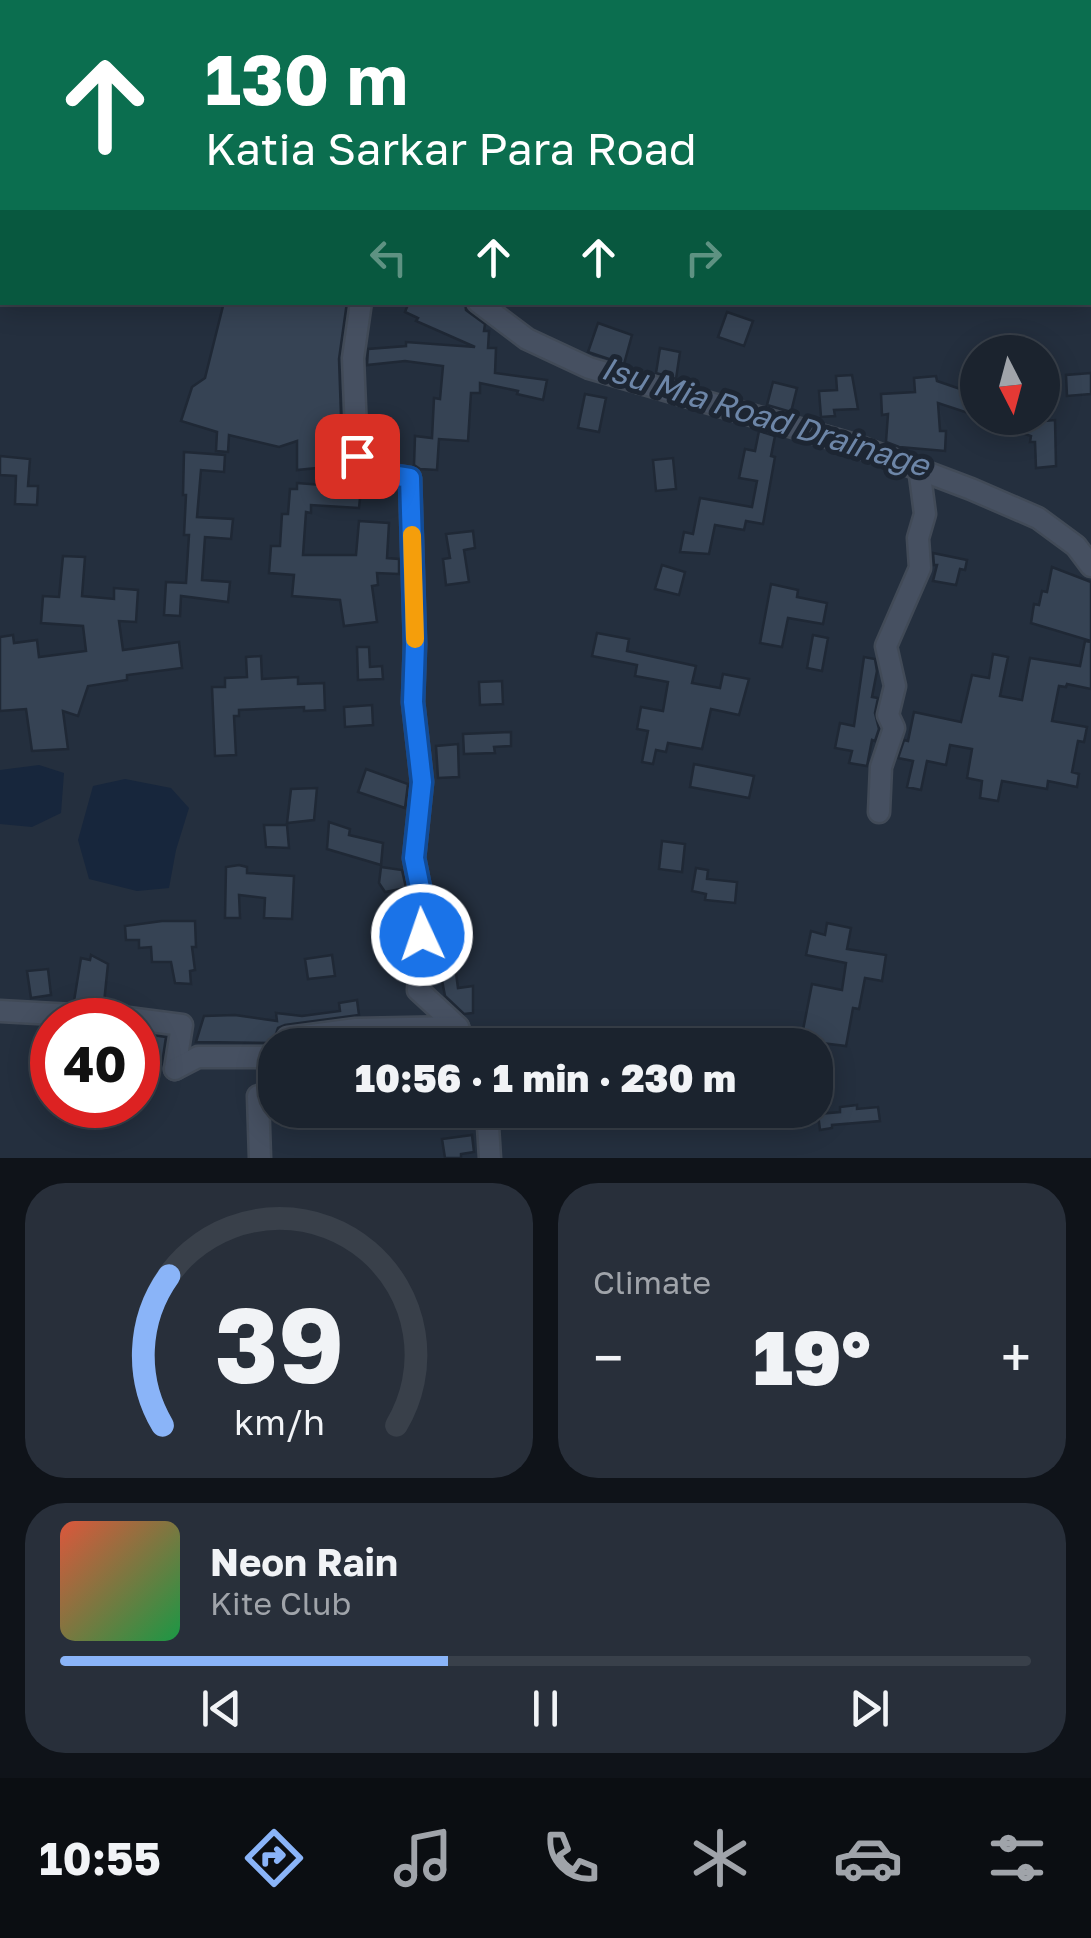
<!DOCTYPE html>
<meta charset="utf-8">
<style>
:root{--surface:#1b232e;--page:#282f3a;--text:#f1f3f6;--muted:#a0a4aa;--line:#39404a;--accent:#8ab4f8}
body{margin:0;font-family:"Golos Text",sans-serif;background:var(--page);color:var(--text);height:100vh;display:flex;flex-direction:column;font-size:38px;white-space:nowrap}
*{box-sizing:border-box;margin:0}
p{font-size:32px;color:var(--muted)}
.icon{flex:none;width:55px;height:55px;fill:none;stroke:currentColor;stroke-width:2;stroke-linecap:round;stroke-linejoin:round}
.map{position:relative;height:1158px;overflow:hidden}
.panel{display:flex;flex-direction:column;gap:25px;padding:25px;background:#0f1319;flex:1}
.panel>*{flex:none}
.top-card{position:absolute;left:0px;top:0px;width:1092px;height:305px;box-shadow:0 5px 25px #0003,0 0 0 2px var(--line);background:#0b6e4f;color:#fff;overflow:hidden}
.needle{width:65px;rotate:174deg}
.controls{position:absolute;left:960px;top:335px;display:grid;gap:20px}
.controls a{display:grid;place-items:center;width:100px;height:100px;border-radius:50%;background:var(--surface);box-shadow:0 5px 25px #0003,0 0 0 2px var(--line);font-size:50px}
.speed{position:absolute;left:30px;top:998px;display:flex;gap:20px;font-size:50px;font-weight:700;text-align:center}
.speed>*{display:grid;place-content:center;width:130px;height:130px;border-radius:50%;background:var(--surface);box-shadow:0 5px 25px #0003,0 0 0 2px var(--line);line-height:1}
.speed .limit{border:15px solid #d22;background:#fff;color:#111}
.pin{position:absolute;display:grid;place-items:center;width:85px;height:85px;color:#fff;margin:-42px;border-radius:20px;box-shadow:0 5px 15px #0006}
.me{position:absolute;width:110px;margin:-55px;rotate:357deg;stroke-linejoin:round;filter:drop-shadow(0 0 8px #0008)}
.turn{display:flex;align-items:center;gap:35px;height:210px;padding:0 40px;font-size:45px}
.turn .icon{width:130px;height:130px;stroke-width:2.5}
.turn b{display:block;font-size:70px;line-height:85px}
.lanes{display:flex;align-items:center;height:95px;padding:0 40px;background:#0003;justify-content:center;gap:50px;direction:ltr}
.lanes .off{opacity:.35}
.big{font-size:75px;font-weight:800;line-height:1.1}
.panel .widget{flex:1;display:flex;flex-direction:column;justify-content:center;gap:15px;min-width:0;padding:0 35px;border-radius:40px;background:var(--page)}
.panel .dial{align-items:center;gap:0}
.dial svg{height:260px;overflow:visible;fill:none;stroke:var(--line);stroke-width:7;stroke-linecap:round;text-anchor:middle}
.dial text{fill:var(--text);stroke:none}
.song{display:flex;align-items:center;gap:30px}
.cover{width:120px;height:120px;border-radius:15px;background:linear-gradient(135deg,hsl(10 70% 55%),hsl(140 70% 35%))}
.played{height:10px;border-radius:5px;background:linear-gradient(90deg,var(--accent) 40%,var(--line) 40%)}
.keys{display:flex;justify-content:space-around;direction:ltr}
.heat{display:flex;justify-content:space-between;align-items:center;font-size:55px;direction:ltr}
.panel .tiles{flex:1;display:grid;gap:25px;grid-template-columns:1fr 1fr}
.widget:last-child{grid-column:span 2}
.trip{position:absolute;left:258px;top:1028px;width:575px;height:100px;border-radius:40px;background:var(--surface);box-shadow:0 5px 25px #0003,0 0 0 2px var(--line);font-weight:800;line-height:100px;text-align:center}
.dock{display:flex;height:160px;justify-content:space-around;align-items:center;background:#0b0e12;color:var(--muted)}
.dock .icon{width:70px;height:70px}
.dock .current{color:var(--accent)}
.dock b{font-size:45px;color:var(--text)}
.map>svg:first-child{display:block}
.water{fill:#17263c}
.building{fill:#364354;stroke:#1f2835;stroke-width:2.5}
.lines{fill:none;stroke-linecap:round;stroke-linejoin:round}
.secondary-casing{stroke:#414a57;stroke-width:25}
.secondary{stroke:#465061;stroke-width:20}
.route-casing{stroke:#114b97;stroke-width:25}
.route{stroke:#1a73e8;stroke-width:18}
.slow{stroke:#f59e0b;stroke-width:18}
.labels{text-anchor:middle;stroke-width:10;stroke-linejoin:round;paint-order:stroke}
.water-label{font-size:32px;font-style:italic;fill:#6d86a8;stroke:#1d2633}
</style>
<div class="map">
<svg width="1091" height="1158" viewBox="0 0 1091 1158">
<rect width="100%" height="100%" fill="#242f3e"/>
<!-- water -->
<g class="water">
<path d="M39 765 64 773 61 813 32 827 0 824V770Z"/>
<path d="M125 779 171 788 189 808 176 850 169 888 137 891 89 879 78 840 93 786Z"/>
</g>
<!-- building -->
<g class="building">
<path d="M224 302H347L339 359 342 443 347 465 297 470V441L279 447 229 435 228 452 216 451 217 432 181 421 192 387 205 378Z"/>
<path d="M409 302H465L466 310 485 324 484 331H489L488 348H496L495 373 547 380 543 400 517 394 518 391 480 383V393H471L468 441 439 439 437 470 420 469 414 465 415 436 432 438 434 398 440 399 443 366 405 361 367 365 368 349 406 346V342L475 347 416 321 418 318 405 312Z"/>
<path d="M727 312 753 321 744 346 718 337Z"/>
<path d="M598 323 632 335 624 364 588 352Z"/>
<path d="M660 348 680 352 676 379 656 373Z"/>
<path d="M1091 373V394L1067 396 1066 375Z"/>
<path d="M852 375 858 409 834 410 835 416 821 417 819 391 837 390 836 376Z"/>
<path d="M936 376 937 381 975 394 968 413 938 403 940 431H946L945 451 899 447 886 442 888 414 882 415 881 394 915 392 914 378Z"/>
<path d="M773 382 797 388 791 412 767 405Z"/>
<path d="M585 394 606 398 599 432 578 428Z"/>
<path d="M1034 418V422L1055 420 1056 466 1036 468 1035 442H1030L1031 436 1022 433 1021 419Z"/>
<path d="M759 431 775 436 771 456 775 457 763 524 746 521 744 530 715 525 709 554 680 552 684 532 693 534 700 498 752 507 757 481 739 478 745 449 755 451Z"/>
<path d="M184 452 225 455 224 472 201 470 197 517 233 519 231 539 205 537 202 580 230 582 228 602 181 596 180 616 164 615 166 582 186 583 189 535H184L186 495H183Z"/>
<path d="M0 456 30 459 28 486H38L37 505 15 504 16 476 0 475Z"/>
<path d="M673 458 676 489 656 491 653 460Z"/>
<path d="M297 483 361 488 359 508 311 505V513L306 512 303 555H356L359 521 389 523 387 558 399 559V574L377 573 378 585 372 586 377 622 344 626 340 600 292 596 294 575 269 573 271 546H280L282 514H288L290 489H297Z"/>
<path d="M473 531 475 548 464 550 469 582 446 585 443 559 450 558 446 534Z"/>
<path d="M933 553 967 560 965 570 960 569 956 585 933 581 937 565H934Z"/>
<path d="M63 556 85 557 82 596 114 599V588L138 590 136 622 119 621 123 650 179 642 182 668 127 675V680L88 686 78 716 63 711 68 749 32 751 26 709 0 711V637L13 635 14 643 37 640 39 657 86 651 83 626 41 623 43 596 59 597Z"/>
<path d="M662 565 685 572 679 595 655 589Z"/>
<path d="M1052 567 1091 582V641L1031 623 1034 604 1039 605 1042 591 1047 592Z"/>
<path d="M771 584 798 590 797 597 827 603 823 624 788 618 782 647 760 643Z"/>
<path d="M597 633 629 639 627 651 696 666 692 683 720 688 723 674 749 679 739 715 711 709 702 749 668 743 666 752 656 750 653 764 642 762 648 731 637 729 641 707 663 711 668 682 635 676 637 665 592 656Z"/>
<path d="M813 635 828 638 822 671 807 668Z"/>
<path d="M1085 641 1091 642V689L1067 684 1066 687 1059 686 1052 721 1087 727 1084 742 1078 741 1072 772 1079 774 1077 787 1048 781 1047 789 1002 781 998 801 980 798 982 781 967 778 972 749 950 745 946 765 927 761 921 790 907 787 913 761 898 758 904 740 908 741 914 712 961 722 972 675 989 678 993 654 1008 657 1000 696 1022 700 1030 658 1080 666Z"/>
<path d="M357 647H369L370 667 382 666 383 679 358 680Z"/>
<path d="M261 656 262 679 298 677V684L324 683 325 710 304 711V707L239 710V716H234L236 755 215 756 212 687H225V678L247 677 246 657Z"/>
<path d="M864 657 875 659 877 671 872 697 878 698 875 713 879 729 875 741 872 740 867 766 849 763 852 751 835 748 840 723 854 726Z"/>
<path d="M502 681 503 704 480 705 479 682Z"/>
<path d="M372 705 373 725 345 727 344 707Z"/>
<path d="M511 732V746L494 747 495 753 464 754 463 734Z"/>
<path d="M458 744 459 777 438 778 436 746Z"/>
<path d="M694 764 754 776 749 798 690 787Z"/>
<path d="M366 769 408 784 405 808 358 792Z"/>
<path d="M317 788 314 820 287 823 291 789Z"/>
<path d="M329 822 350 829 349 835 383 843 381 865 327 849Z"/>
<path d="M264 825H287L289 848 266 847Z"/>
<path d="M662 841 685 844 682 872 659 869Z"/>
<path d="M239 865 247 867V873L294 876 292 919 264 918 265 898 239 895 240 918H225L226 867Z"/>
<path d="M381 867 402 870 406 888 385 892 379 883Z"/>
<path d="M696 868 708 870 707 879 737 882 735 903 705 900 706 894 692 891Z"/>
<path d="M162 921H195L196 947H192L195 970 190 971 191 984 175 983 171 962H152L151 947 139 948V940H126L125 926Z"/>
<path d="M827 923 851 928 847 949 886 955 882 981 865 978 859 1009 853 1008 846 1046 797 1040 799 1029 803 1030 812 984 842 990 846 963 806 955 811 931 825 935Z"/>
<path d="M91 955 108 964 104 1003 74 1001 81 958 90 960Z"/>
<path d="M332 955 335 976 308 979 305 959Z"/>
<path d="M48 969 51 995 31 998 27 971Z"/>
<path d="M456 973 458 988 473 986V1013L464 1014 445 996 441 975Z"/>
<path d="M357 1000 359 1015 285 1025 278 1028 273 1043 196 1042 204 1016 235 1015 277 1021 276 1013 302 1016 340 1011 339 1003Z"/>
<path d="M716 1029 769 1039 768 1045H713Z"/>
<path d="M138 1033 166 1037 162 1064 138 1067Z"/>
<path d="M857 1105V1109L878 1107 880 1121 832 1125V1128L820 1130 818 1114 840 1112V1107Z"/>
<path d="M472 1135 474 1152 461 1154V1158H445L442 1139Z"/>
</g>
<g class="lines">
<!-- secondary casing -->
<g class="secondary-casing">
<g id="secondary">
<path d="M91 0 94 2"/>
<path d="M203 2 204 0"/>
<path d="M590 2V0"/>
<path d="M1090 125H1091"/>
<path d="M361 302 353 358 357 455 366 471 410 478 415 644 413 702 422 782 414 858 424 908 418 990 458 1027 464 1045"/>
<path d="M478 302 527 339 589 368 855 445 971 489 1038 518 1076 546 1091 566"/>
<path d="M879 812 881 767 894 728 888 715 895 686 886 646 920 568 918 538 925 514 919 468"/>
<path d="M0 1011 128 1018 182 1025 175 1069"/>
<path d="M286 1045 288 1038 356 1029 458 1027"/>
<path d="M175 1069 198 1057H275"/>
<path d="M258 1096 260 1158"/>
<path d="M487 1110 490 1158"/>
</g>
</g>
<!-- secondary -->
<use href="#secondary" class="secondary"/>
</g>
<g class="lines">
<!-- route casing -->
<g class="route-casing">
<path id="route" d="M357 456 366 471 410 478 415 644 413 702 422 782 414 858 424 908 422 935"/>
</g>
<!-- route -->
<use href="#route" class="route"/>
<!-- slow -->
<path class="slow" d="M412 535 415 639"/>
</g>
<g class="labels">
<!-- water labels -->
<g class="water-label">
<text transform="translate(765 417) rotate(17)" y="11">Isu Mia Road Drainage</text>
</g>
</g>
</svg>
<div class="controls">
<a><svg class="needle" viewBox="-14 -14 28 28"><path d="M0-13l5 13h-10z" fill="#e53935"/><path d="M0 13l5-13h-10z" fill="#a0a4aa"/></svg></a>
</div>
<div class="speed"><div class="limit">40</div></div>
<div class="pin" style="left:357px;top:456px;background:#d93025"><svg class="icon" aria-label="arrive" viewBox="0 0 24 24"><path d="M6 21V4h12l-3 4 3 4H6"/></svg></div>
<svg class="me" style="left:422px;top:935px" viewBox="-20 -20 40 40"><circle r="17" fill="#1a73e8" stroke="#fff" stroke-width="3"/><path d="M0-11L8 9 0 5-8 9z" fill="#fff"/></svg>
<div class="trip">10:56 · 1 min · 230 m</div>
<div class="top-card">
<div class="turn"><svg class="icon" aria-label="ahead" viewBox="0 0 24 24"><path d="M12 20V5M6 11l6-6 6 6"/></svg><div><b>130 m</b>Katia Sarkar Para Road</div></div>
<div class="lanes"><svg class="icon off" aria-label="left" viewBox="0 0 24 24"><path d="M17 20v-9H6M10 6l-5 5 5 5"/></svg><svg class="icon" aria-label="ahead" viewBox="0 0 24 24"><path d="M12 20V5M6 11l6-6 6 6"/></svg><svg class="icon" aria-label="ahead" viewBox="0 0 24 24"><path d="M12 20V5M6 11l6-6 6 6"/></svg><svg class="icon off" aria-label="right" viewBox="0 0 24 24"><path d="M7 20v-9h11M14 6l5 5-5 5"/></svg></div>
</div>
</div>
<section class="panel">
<div class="tiles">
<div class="widget dial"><svg viewBox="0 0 100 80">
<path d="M14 69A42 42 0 1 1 86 69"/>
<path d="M14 69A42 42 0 0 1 16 23" stroke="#8ab4f8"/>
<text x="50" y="56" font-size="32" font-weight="700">39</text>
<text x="50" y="72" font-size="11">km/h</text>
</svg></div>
<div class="widget"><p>Climate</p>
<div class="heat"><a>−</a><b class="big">19°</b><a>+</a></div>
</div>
<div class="widget">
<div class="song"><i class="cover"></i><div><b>Neon Rain</b><p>Kite Club</p></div></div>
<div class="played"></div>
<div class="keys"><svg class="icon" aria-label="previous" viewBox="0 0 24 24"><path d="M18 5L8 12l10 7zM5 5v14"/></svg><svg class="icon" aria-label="pause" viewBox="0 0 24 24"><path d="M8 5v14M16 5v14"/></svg><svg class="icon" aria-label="next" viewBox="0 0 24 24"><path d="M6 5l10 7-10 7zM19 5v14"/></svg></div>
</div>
</div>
</section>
<nav class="dock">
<b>10:55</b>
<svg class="icon current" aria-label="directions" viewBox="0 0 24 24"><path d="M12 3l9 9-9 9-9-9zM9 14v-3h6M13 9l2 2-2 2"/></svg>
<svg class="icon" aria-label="music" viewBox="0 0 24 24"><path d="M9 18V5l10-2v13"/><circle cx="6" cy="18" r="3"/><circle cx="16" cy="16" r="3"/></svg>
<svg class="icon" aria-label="phone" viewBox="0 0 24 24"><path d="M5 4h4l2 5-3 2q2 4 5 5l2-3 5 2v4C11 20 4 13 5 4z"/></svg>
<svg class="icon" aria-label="climate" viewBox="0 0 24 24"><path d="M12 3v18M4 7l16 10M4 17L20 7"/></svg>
<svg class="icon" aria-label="car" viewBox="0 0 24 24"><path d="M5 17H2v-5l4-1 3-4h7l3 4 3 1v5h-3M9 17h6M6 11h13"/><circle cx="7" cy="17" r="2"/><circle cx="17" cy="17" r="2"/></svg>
<svg class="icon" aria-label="filters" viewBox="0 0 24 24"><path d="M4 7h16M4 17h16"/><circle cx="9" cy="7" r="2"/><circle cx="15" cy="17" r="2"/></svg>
</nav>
